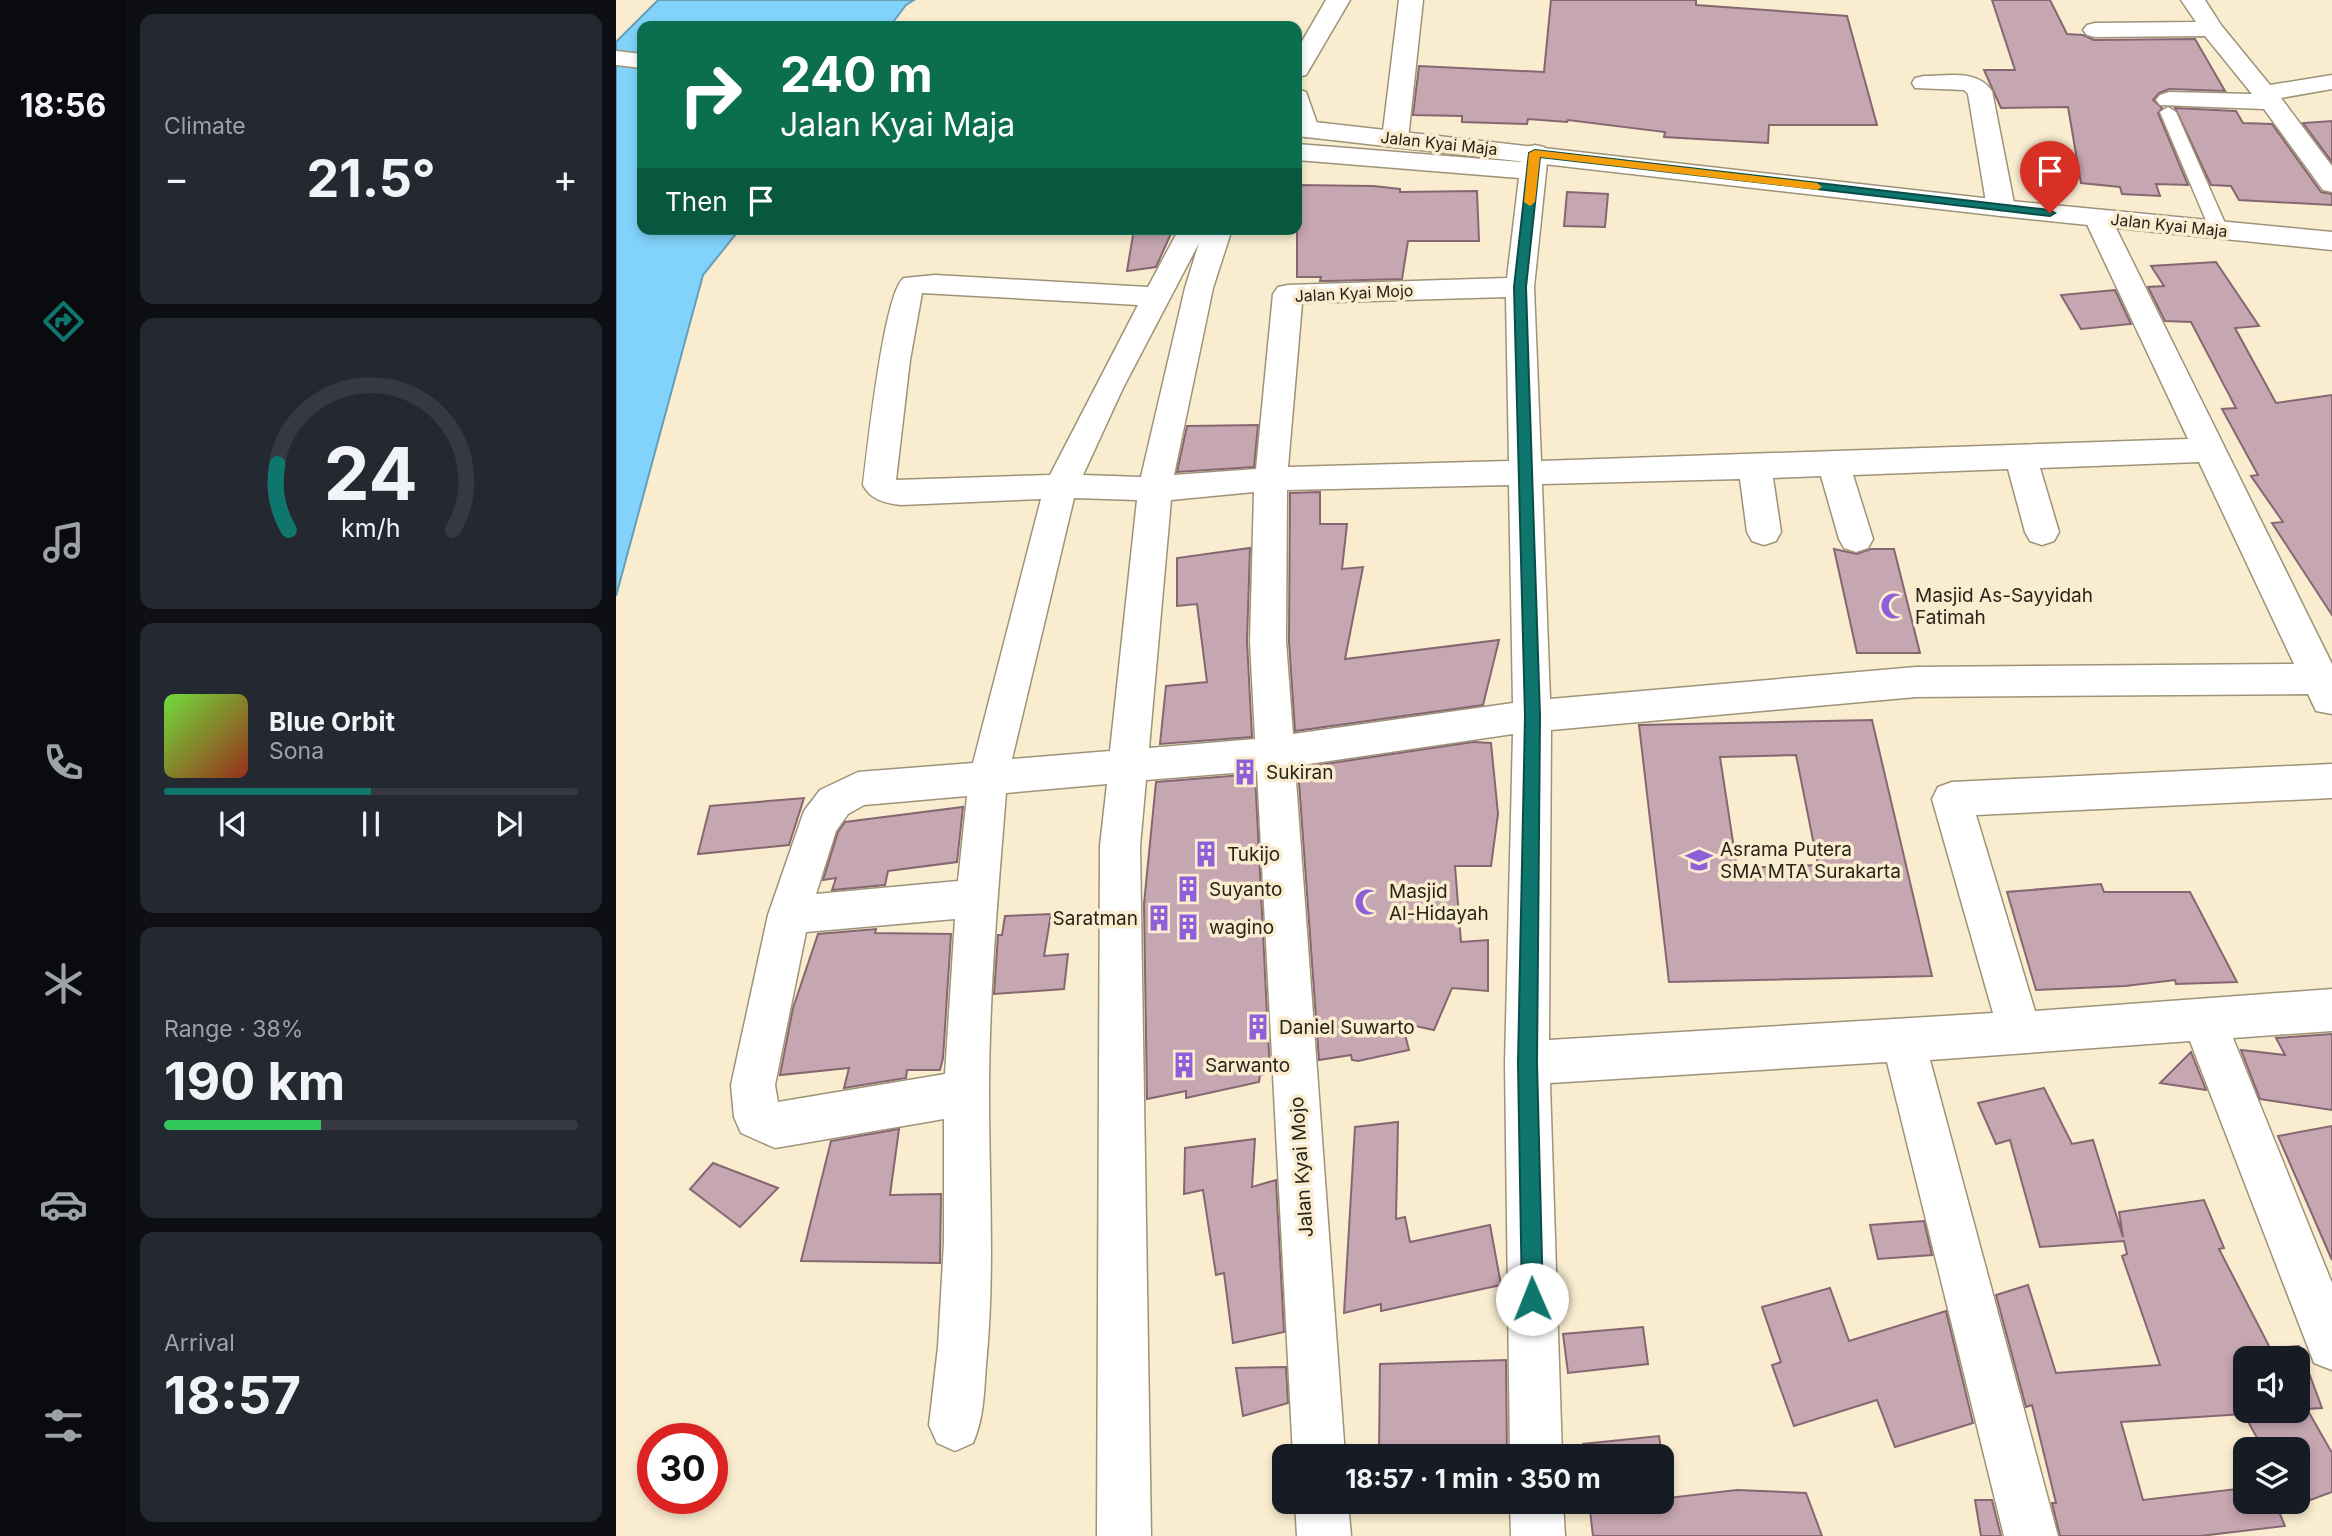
<!DOCTYPE html>
<meta charset="utf-8">
<style>
:root{--surface:#171b24;--page:#242831;--text:#f1f3f6;--muted:#9ea1a6;--line:#363941;--accent:#0f766e}
body{margin:0;font-family:Inter,sans-serif;background:var(--page);color:var(--text);height:100vh;display:flex;flex-direction:column;font-size:26px;white-space:nowrap}
*{box-sizing:border-box;margin:0}
p{font-size:23px;color:var(--muted)}
.icon{flex:none;width:38px;height:38px;fill:none;stroke:currentColor;stroke-width:2;stroke-linecap:round;stroke-linejoin:round}
.map{position:relative;flex:1;overflow:hidden}
.drawer{display:flex;flex-direction:column;gap:14px;padding:14px;background:#0d0f14;width:490px}
.drawer>*{flex:none}
.banner{position:absolute;left:21px;top:21px;width:665px;height:214px;border-radius:14px;box-shadow:0 4px 10px #0003;background:#0b6e4f;color:#fff;overflow:hidden}
.tools{position:absolute;left:1617px;top:1346px;display:grid;gap:14px}
.tools a{display:grid;place-items:center;width:77px;height:77px;border-radius:14px;background:var(--surface);box-shadow:0 4px 10px #0003;font-size:35px}
.speed{position:absolute;left:21px;top:1423px;display:flex;gap:14px;font-size:35px;font-weight:700;text-align:center}
.speed>*{display:grid;place-content:center;width:91px;height:91px;border-radius:50%;background:var(--surface);box-shadow:0 4px 10px #0003;line-height:1}
.speed .limit{border:10px solid #d22;background:#fff;color:#111}
.pin{position:absolute;display:grid;place-items:center;width:60px;height:60px;color:#fff;margin:-72px -30px;border-radius:50% 50% 50% 0;rotate:-45deg;box-shadow:0 0 7px #0007}
.pin .icon{rotate:45deg}
.me{position:absolute;width:77px;margin:-38px;rotate:359deg;stroke-linejoin:round;filter:drop-shadow(0 0 5px #0008)}
.turn{display:flex;align-items:center;gap:24px;height:147px;padding:0 28px;font-size:32px}
.turn .icon{width:91px;height:91px;stroke-width:2.5}
.turn b{display:block;font-size:49px;line-height:60px}
.then{display:flex;align-items:center;height:66px;padding:0 28px;background:#0003;gap:14px;font-size:26px}
.big{font-size:52px;font-weight:700;line-height:1.1}
.drawer .card{flex:1;display:flex;flex-direction:column;justify-content:center;gap:10px;min-width:0;padding:0 24px;border-radius:14px;background:var(--page)}
.drawer .dial{align-items:center;gap:0}
.dial svg{height:182px;overflow:visible;fill:none;stroke:var(--line);stroke-width:7;stroke-linecap:round;text-anchor:middle}
.dial text{fill:var(--text);stroke:none}
.song{display:flex;align-items:center;gap:21px}
.cover{width:84px;height:84px;border-radius:10px;background:linear-gradient(135deg,hsl(100 70% 55%),hsl(10 70% 35%))}
.played{height:7px;border-radius:4px;background:linear-gradient(90deg,var(--accent) 50%,var(--line) 50%)}
.keys{display:flex;justify-content:space-around;direction:ltr}
.heat{display:flex;justify-content:space-between;align-items:center;font-size:38px;direction:ltr}
.charge{height:10px;border-radius:5px;background:linear-gradient(90deg,#34c759 38%,var(--line) 0)}
.trip{position:absolute;left:656px;top:1444px;width:402px;height:70px;border-radius:14px;background:var(--surface);box-shadow:0 4px 10px #0003;font-weight:700;line-height:70px;text-align:center}
main{display:flex;flex:1;min-height:0}
.dock{display:flex;flex-direction:column;width:126px;justify-content:space-around;align-items:center;background:#090b0e;color:var(--muted)}
.dock .icon{width:49px;height:49px}
.dock .on{color:var(--accent)}
.dock b{font-size:32px;color:var(--text)}
.map>svg:first-child{display:block}
.water{fill:#82d3fb;stroke:#679eb7;stroke-width:2}
.building{fill:#c6a6b0;stroke:#856771;stroke-width:2;fill-rule:evenodd}
.lines{fill:none;stroke-linecap:round;stroke-linejoin:round}
.lane-casing{stroke:#9e9278;stroke-width:3}
.street-casing{stroke:#9e9278;stroke-width:3}
.secondary-casing{stroke:#9e9278;stroke-width:3}
.lane{fill:#fff;fill-rule:evenodd}
.street{fill:#fff;fill-rule:evenodd}
.secondary{fill:#fff;fill-rule:evenodd}
.route{fill:#0f766e;stroke:#0a4d48;stroke-width:2}
.slow{fill:#f59e0b}
.labels{text-anchor:middle;stroke-width:7;stroke-linejoin:round;paint-order:stroke}
.far-street-label{font-size:16px;fill:#292419;stroke:#f9eccf}
.poi-label{font-size:19px;fill:#292419;stroke:#f9eccf;text-anchor:start}
.street-label{font-size:19px;fill:#292419;stroke:#f9eccf}
</style>
<main>
<nav class="dock">
<b>18:56</b>
<svg class="icon on" aria-label="directions" viewBox="0 0 24 24"><path d="M12 3l9 9-9 9-9-9zM9 14v-3h6M13 9l2 2-2 2"/></svg>
<svg class="icon" aria-label="music" viewBox="0 0 24 24"><path d="M9 18V5l10-2v13"/><circle cx="6" cy="18" r="3"/><circle cx="16" cy="16" r="3"/></svg>
<svg class="icon" aria-label="phone" viewBox="0 0 24 24"><path d="M5 4h4l2 5-3 2q2 4 5 5l2-3 5 2v4C11 20 4 13 5 4z"/></svg>
<svg class="icon" aria-label="climate" viewBox="0 0 24 24"><path d="M12 3v18M4 7l16 10M4 17L20 7"/></svg>
<svg class="icon" aria-label="car" viewBox="0 0 24 24"><path d="M5 17H2v-5l4-1 3-4h7l3 4 3 1v5h-3M9 17h6M6 11h13"/><circle cx="7" cy="17" r="2"/><circle cx="17" cy="17" r="2"/></svg>
<svg class="icon" aria-label="filters" viewBox="0 0 24 24"><path d="M4 7h16M4 17h16"/><circle cx="9" cy="7" r="2"/><circle cx="15" cy="17" r="2"/></svg>
</nav>
<section class="drawer">
<div class="card"><p>Climate</p>
<div class="heat"><a>−</a><b class="big">21.5°</b><a>+</a></div>
</div>
<div class="card dial"><svg viewBox="0 0 100 80">
<path d="M14 69A42 42 0 1 1 86 69"/>
<path d="M14 69A42 42 0 0 1 9 40" stroke="#0f766e"/>
<text x="50" y="56" font-size="32" font-weight="700">24</text>
<text x="50" y="72" font-size="11">km/h</text>
</svg></div>
<div class="card">
<div class="song"><i class="cover"></i><div><b>Blue Orbit</b><p>Sona</p></div></div>
<div class="played"></div>
<div class="keys"><svg class="icon" aria-label="previous" viewBox="0 0 24 24"><path d="M18 5L8 12l10 7zM5 5v14"/></svg><svg class="icon" aria-label="pause" viewBox="0 0 24 24"><path d="M8 5v14M16 5v14"/></svg><svg class="icon" aria-label="next" viewBox="0 0 24 24"><path d="M6 5l10 7-10 7zM19 5v14"/></svg></div>
</div>
<div class="card"><p>Range · 38%</p><b class="big">190 km</b><div class="charge"></div></div>
<div class="card"><p>Arrival</p><b class="big">18:57</b></div>
</section>
<div class="map">
<svg width="1716" height="1536" viewBox="0 0 1716 1536">
<rect width="100%" height="100%" fill="#f9eccf"/>
<!-- water -->
<path class="water" d="M42 0H298L290 5 274 26H26V229H124L87 275 0 596V42Z"/>
<!-- building -->
<g class="building">
<path d="M935 0H1080V5L1231 16 1261 125H1153L1152 143 1048 137 1049 132 952 120 951 122 912 119 911 124 846 122V116L797 115 803 66 928 72Z"/>
<path d="M1376 0H1434L1451 34 1467 35 1478 40 1579 39 1609 91 1553 89 1543 93 1537 100 1546 108 1542 113 1572 185 1540 184 1544 196 1506 194 1504 187 1465 183 1452 107 1385 108 1368 70H1399Z"/>
<path d="M1559 108 1620 111 1627 123 1656 124 1705 192 1716 194V205L1623 200 1615 186 1595 185Z"/>
<path d="M1716 121V162L1687 123Z"/>
<path d="M681 185 757 186 784 189V192L861 191 863 241H792L786 279 712 281H704L705 277H681Z"/>
<path d="M951 192 992 194 989 227 948 226Z"/>
<path d="M518 229H557L540 267 511 271Z"/>
<path d="M1600 262 1643 326 1619 328 1660 403 1716 395V615L1656 523 1667 522 1635 476 1642 475 1606 409 1620 408 1575 322 1549 321 1532 287 1548 286 1535 266Z"/>
<path d="M1499 290 1515 324 1465 329 1445 295Z"/>
<path d="M642 425 638 467 561 472 571 426Z"/>
<path d="M704 492V524H731L726 569 747 567 729 659 883 640 867 705 679 731 673 641 674 493Z"/>
<path d="M634 548 631 641 636 737 544 744 550 686 591 682 581 604 561 606V558Z"/>
<path d="M1218 549 1241 554 1255 549H1278L1304 653H1241Z"/>
<path d="M1256 720 1316 976 1053 982 1023 725ZM1180 755 1202 865 1121 868 1104 757Z"/>
<path d="M857 742 875 743 882 814 875 866H839L845 942 872 940V991L836 988 818 1030 786 1023 793 1050 742 1061 736 1060 735 1055 703 1060 682 768Z"/>
<path d="M639 774 654 1073 644 1075 643 1082 570 1098V1091L531 1099 528 904 540 782Z"/>
<path d="M188 798 173 845 82 854 94 806Z"/>
<path d="M347 807 341 862 272 871 269 885 216 890 220 878 207 880 222 832 229 822Z"/>
<path d="M1485 884 1488 892H1574L1621 982 1560 984 1559 980 1509 986 1420 990 1391 892Z"/>
<path d="M435 914 428 956 452 954 448 989 378 994 382 935H386L389 916Z"/>
<path d="M260 929 259 933 335 934 327 1058 324 1070H291L290 1078 228 1088 233 1068 164 1075 177 1008 202 934Z"/>
<path d="M1716 1034V1110L1644 1099 1625 1050 1669 1055 1660 1038Z"/>
<path d="M1575 1052 1590 1090 1544 1083Z"/>
<path d="M1428 1088 1456 1144 1477 1140 1507 1237 1503 1212 1588 1200 1608 1248 1603 1249 1654 1348 1683 1346 1706 1408 1691 1409 1716 1453V1492L1678 1506 1675 1502H1682V1449H1647L1628 1414 1505 1422 1527 1500 1629 1488V1502H1659L1669 1526 1584 1536H1444L1436 1503H1440L1416 1405 1410 1407 1380 1295 1412 1285 1440 1373 1544 1365 1506 1256 1511 1254 1508 1241 1424 1247 1394 1140 1380 1144 1362 1103ZM1629 1358H1682V1410H1629Z"/>
<path d="M782 1122 780 1219 789 1217 794 1242 874 1225 885 1285 765 1311V1304L728 1313 739 1127Z"/>
<path d="M1716 1126V1260L1662 1136Z"/>
<path d="M283 1129 274 1195 325 1194 324 1263 185 1261 215 1141Z"/>
<path d="M639 1139 636 1187 660 1180 668 1332 617 1343 608 1273 600 1275 587 1190 568 1194 569 1148Z"/>
<path d="M97 1163 162 1188 124 1227 74 1189Z"/>
<path d="M1308 1221 1316 1255 1262 1259 1254 1225Z"/>
<path d="M1214 1288 1233 1341 1330 1311 1357 1423 1279 1447 1261 1400 1178 1426 1156 1365 1165 1362 1146 1307Z"/>
<path d="M1027 1327 1032 1364 952 1373 947 1334Z"/>
<path d="M890 1360 891 1456H763L764 1364Z"/>
<path d="M670 1367 672 1403 627 1416 620 1368Z"/>
<path d="M1043 1436 1046 1456H968L967 1444Z"/>
<path d="M1046 1458 1052 1498 1121 1490 1190 1493 1206 1536H977L973 1502H1046Z"/>
<path d="M1359 1500H1376L1385 1536H1365Z"/>
</g>
<g class="lines">
<!-- lane casing -->
<g class="lane-casing">
<path id="lane" d="M1552 107 1560 112 1612 230 1609 234 1603 235 1594 230 1544 112Z"/>
</g>
<!-- street casing -->
<g class="street-casing">
<g id="street">
<path d="M710 0H734L693 70 690 75 681 77V50Z"/>
<path d="M783 0H807L792 139 788 144 779 147 770 144 766 139Z"/>
<path d="M1565 0H1589L1605 25 1654 85 1716 75V89L1665 98 1716 166V192L1707 190 1648 109 1544 105 1540 100 1544 95 1553 92 1636 94 1589 36 1479 37 1471 35 1467 30 1471 25 1479 23 1580 22Z"/>
<path d="M1308 76C1332 76 1361 69 1376 91L1399 208 1395 214 1385 216 1375 214 1371 208 1352 94 1348 90 1299 88 1296 83 1299 78Z"/>
<path d="M681 89 690 92 703 129 699 134 690 137 681 134Z"/>
<path d="M681 144 905 162 910 147 919 145 928 147 932 153 918 287 925 461 1572 439 1468 218 1472 212 1482 210 1492 212 1716 664V714L1700 711 1692 694 1300 697 935 730 933 1040 1377 1013 1316 799 1322 787 1336 782 1716 764V798L1360 815 1419 1011 1716 989V1031L1617 1038 1716 1283V1370L1698 1363 1574 1041 1314 1060 1442 1536H1388L1271 1062 934 1083 946 1456H894L889 1063 897 734 679 766 729 1456H677L641 771 530 780 524 846 535 1536H481L484 846 491 784 390 793C382 893 373 994 373 1095 373 1185 379 1275 370 1365 368 1392 368 1418 357 1443L339 1451 321 1443 313 1425 322 1347 328 1242V1119L159 1148 125 1133 118 1117 115 1085 152 915 188 811 204 790 242 772 357 763 425 499 285 505C269 503 255 500 247 485 251 454 268 289 288 278L319 275 532 287 563 229H616L597 288 558 475 640 469 657 294 662 287 672 285 891 278 903 178 681 160ZM583 243 569 288 525 477 467 475 507 388ZM306 293 522 305 434 475 280 480 294 360ZM890 297 893 461 672 467 686 303ZM1583 462 1678 664 1300 667 934 699 926 484 1124 479 1131 532 1136 541 1148 545 1160 541 1165 532 1157 478 1205 476 1223 539 1228 548 1240 552 1252 548 1257 539 1237 475 1392 469 1409 532 1414 541 1426 545 1438 541 1443 532 1424 468ZM893 485 897 703 677 734 670 641 671 490ZM638 492 634 641 639 739 533 748 555 500ZM458 498 521 500 494 751 396 759ZM351 796 342 881 200 894 220 831 232 814 248 805ZM339 919 329 1074 162 1102 159 1085 190 932Z"/>
<path d="M679 1502H732L735 1536H681Z"/>
<path d="M894 1502H947L949 1536H895Z"/>
</g>
</g>
<!-- secondary casing -->
<g class="secondary-casing">
<g id="secondary">
<path d="M0 51 26 54V68L0 65Z"/>
<path d="M681 120 1385 200 1716 232V250L1385 216 681 136Z"/>
</g>
</g>
<!-- lane -->
<use href="#lane" class="lane"/>
<!-- street -->
<use href="#street" class="street"/>
<!-- secondary -->
<use href="#secondary" class="secondary"/>
</g>
<!-- route -->
<path class="route" d="M919 150 1434 210 1439 213 1434 216 924 157 910 287 924 716 921 1063 927 1299 924 1306 916 1309 909 1306 906 1299 902 1063 909 716 898 287 913 153Z"/>
<!-- slow -->
<path class="slow" d="M919 150 1201 183 1206 187 1201 190 924 157 919 202 914 206 908 202 913 153Z"/>
<!-- icons -->
<defs>
<g id="mosque-bare" transform="scale(2.1)"><path d="M3.5-4.9A6 6 0 1 0 3.5 4.9A5 5 0 1 1 3.5-4.9Z" fill="#8e5fd8" stroke="#f9eccf" stroke-width="2.5" paint-order="stroke"/></g>
<g id="building-bare" transform="scale(2.1)"><path d="M-4-6H4V6H1V3H-1V6H-4ZM-2.5-4.3h1.7v1.8h-1.7ZM.8-4.3h1.7v1.8H.8ZM-2.5-1h1.7V.8h-1.7ZM.8-1h1.7V.8H.8Z" fill="#8e5fd8" stroke="#f9eccf" stroke-width="2.5" paint-order="stroke"/></g>
<g id="school-bare" transform="scale(2.1)"><path d="M0-5L7-2L0 1L-7-2ZM-4 1L0 2.5L4 1V4Q0 6-4 4Z" fill="#8e5fd8" stroke="#f9eccf" stroke-width="2.5" paint-order="stroke"/></g>
</defs>
<g fill-rule="evenodd">
<use href="#mosque-bare" x="1278" y="606"/>
<use href="#building-bare" x="629" y="772"/>
<use href="#building-bare" x="590" y="854"/>
<use href="#school-bare" x="1083" y="860"/>
<use href="#building-bare" x="572" y="889"/>
<use href="#mosque-bare" x="752" y="902"/>
<use href="#building-bare" x="543" y="918"/>
<use href="#building-bare" x="572" y="927"/>
<use href="#building-bare" x="642" y="1027"/>
<use href="#building-bare" x="568" y="1065"/>
</g>
<g class="labels">
<!-- far-street labels -->
<g class="far-street-label">
<text transform="translate(823 143) rotate(6)" y="6">Jalan Kyai Maja</text>
<text transform="translate(1553 225) rotate(6)" y="6">Jalan Kyai Maja</text>
<text transform="translate(738 293) rotate(-3)" y="6">Jalan Kyai Mojo</text>
</g>
<!-- poi labels -->
<g class="poi-label">
<text x="1299" y="602">Masjid As-Sayyidah<tspan x="1299" dy="22">Fatimah</tspan></text>
<text x="650" y="779">Sukiran</text>
<text x="1104" y="856">Asrama Putera<tspan x="1104" dy="22">SMA MTA Surakarta</tspan></text>
<text x="611" y="861">Tukijo</text>
<text x="593" y="896">Suyanto</text>
<text x="773" y="898">Masjid<tspan x="773" dy="22">Al-Hidayah</tspan></text>
<text x="522" y="925" text-anchor="end">Saratman</text>
<text x="593" y="934">wagino</text>
<text x="663" y="1034">Daniel Suwarto</text>
<text x="589" y="1072">Sarwanto</text>
</g>
<!-- street labels -->
<g class="street-label">
<text transform="translate(685 1167) rotate(-94)" y="7">Jalan Kyai Mojo</text>
</g>
</g>
</svg>
<div class="tools">
<a><svg class="icon" aria-label="sound" viewBox="0 0 24 24"><path d="M4 9h4l5-4v14l-5-4H4zM17 9q2 3 0 6"/></svg></a>
<a><svg class="icon" aria-label="layers" viewBox="0 0 24 24"><path d="M12 4l9 5-9 5-9-5zM3 14l9 5 9-5"/></svg></a>
</div>
<div class="speed"><div class="limit">30</div></div>
<div class="pin" style="left:1434px;top:213px;background:#d93025"><svg class="icon" aria-label="arrive" viewBox="0 0 24 24"><path d="M6 21V4h12l-3 4 3 4H6"/></svg></div>
<svg class="me" style="left:916px;top:1299px" viewBox="-20 -20 40 40"><circle r="19" fill="#fff"/><path d="M0-13L10 11 0 6-10 11z" fill="#0f766e"/></svg>
<div class="trip">18:57 · 1 min · 350 m</div>
<div class="banner">
<div class="turn"><svg class="icon" aria-label="right" viewBox="0 0 24 24"><path d="M7 20v-9h11M14 6l5 5-5 5"/></svg><div><b>240 m</b>Jalan Kyai Maja</div></div>
<div class="then">Then<svg class="icon" aria-label="arrive" viewBox="0 0 24 24"><path d="M6 21V4h12l-3 4 3 4H6"/></svg></div>
</div>
</div>
</main>
